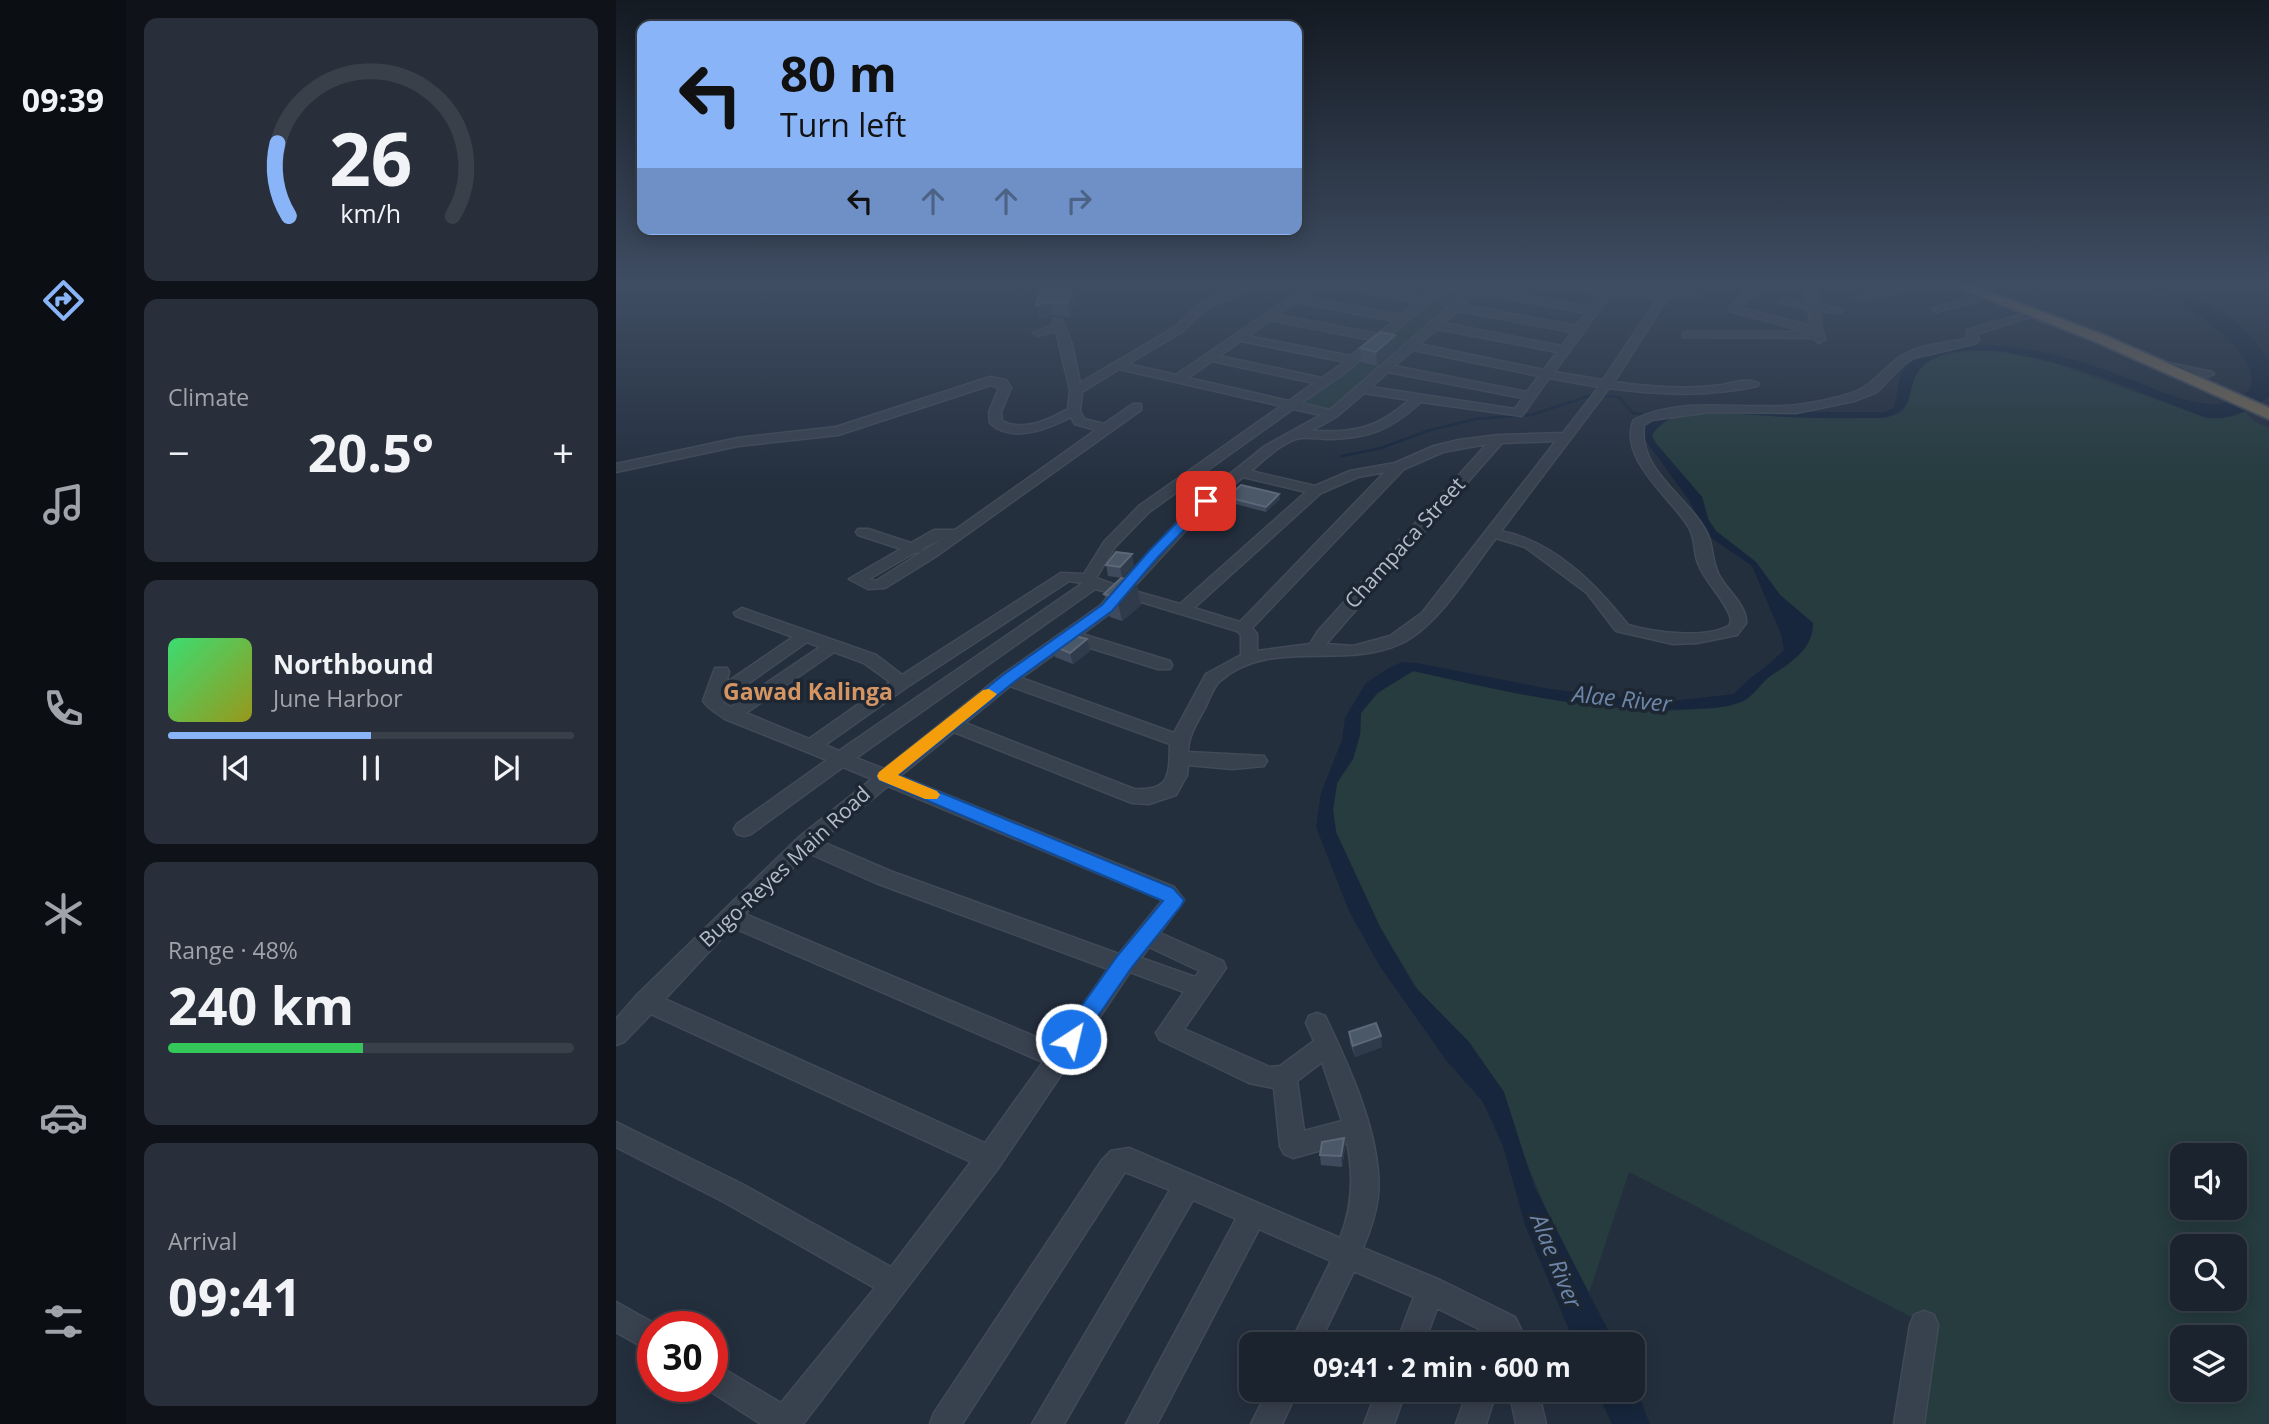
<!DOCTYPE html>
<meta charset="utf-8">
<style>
:root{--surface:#1b232e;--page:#282f3a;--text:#f1f3f6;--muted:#a0a4aa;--line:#39404a;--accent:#8ab4f8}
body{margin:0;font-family:"Open Sans",sans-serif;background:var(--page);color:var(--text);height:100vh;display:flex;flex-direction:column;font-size:26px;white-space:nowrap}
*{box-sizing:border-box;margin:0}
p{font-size:23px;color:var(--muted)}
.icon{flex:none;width:38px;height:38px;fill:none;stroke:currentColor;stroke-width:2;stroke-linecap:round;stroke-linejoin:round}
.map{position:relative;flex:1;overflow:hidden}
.drawer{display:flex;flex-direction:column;gap:18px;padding:18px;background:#0f1319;width:490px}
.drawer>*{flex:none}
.guide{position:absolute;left:21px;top:21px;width:665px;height:214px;border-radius:14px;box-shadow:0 4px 18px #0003,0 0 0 2px var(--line);background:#8ab4f8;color:#111;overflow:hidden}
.buttons{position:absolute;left:1554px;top:1143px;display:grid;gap:14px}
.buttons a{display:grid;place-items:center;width:77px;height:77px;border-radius:14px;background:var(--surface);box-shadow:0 4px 18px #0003,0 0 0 2px var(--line);font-size:35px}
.speed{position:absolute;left:21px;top:1311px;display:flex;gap:14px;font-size:35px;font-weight:700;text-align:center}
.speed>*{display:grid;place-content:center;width:91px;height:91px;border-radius:50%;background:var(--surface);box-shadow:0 4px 18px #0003,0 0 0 2px var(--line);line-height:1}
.speed .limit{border:10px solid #d22;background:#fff;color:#111}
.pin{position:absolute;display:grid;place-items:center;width:60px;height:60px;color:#fff;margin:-30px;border-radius:14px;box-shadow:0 4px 10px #0006}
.me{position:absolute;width:77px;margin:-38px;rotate:35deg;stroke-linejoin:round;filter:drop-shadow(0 0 5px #0008)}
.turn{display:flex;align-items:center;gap:24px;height:147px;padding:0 28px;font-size:32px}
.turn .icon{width:91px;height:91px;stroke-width:2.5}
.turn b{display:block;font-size:49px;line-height:60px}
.lanes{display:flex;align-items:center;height:66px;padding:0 28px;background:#0003;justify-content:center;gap:35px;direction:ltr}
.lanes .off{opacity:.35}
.big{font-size:52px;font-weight:700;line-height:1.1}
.drawer .widget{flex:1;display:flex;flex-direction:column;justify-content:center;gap:10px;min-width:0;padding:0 24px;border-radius:14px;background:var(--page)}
.drawer .dial{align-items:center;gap:0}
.dial svg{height:182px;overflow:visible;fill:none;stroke:var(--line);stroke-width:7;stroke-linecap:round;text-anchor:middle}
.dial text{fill:var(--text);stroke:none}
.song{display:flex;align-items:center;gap:21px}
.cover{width:84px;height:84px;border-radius:10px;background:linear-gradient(135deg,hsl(140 70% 55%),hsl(60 70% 35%))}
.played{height:7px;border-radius:4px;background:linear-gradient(90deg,var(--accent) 50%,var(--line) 50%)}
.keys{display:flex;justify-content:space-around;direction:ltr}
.heat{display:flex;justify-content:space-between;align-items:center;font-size:38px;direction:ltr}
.charge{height:10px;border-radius:5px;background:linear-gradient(90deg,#34c759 48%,var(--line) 0)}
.trip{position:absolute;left:623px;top:1332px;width:406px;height:70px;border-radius:14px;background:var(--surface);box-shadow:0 4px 18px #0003,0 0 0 2px var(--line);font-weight:700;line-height:70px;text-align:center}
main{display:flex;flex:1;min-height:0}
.menu{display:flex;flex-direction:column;width:126px;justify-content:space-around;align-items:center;background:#0b0e12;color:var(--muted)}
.menu .icon{width:49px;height:49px}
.menu .active{color:var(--accent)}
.menu b{font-size:32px;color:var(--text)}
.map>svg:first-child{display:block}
.green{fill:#263c3f;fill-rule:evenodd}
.water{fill:#17263c}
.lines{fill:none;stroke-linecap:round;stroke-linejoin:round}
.stream{stroke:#17263c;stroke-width:2.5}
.minor-casing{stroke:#414a57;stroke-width:3}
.highway-casing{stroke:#434c59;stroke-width:4}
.minor{fill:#38414e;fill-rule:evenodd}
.highway{fill:#746855;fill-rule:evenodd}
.wall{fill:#3f4b5c}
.shaded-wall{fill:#2f3b4b}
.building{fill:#4b5868;stroke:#5c6777;stroke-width:2}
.route{fill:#1a73e8;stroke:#114b97;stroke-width:2}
.slow{fill:#f59e0b}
.labels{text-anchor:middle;stroke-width:7;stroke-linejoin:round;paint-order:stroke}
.street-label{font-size:21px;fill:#b4bcc9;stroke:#1d2633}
.neighbourhood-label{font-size:23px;font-weight:bold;fill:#d59563;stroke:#1d2633}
.water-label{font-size:23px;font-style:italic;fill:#6d86a8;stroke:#1d2633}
</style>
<main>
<nav class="menu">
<b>09:39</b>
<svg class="icon active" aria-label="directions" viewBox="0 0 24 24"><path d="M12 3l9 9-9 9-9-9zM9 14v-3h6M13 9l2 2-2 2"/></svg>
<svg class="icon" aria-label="music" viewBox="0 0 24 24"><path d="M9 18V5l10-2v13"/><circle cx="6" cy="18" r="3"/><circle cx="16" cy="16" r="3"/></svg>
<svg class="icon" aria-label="phone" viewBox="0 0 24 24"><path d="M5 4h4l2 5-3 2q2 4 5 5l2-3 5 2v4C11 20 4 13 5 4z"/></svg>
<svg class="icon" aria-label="climate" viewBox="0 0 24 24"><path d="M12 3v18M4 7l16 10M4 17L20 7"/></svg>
<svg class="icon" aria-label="car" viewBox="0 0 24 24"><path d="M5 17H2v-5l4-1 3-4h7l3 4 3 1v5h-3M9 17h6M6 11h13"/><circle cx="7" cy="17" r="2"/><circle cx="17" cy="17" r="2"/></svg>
<svg class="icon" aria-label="filters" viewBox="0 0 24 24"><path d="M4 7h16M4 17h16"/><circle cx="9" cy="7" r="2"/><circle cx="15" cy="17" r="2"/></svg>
</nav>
<section class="drawer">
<div class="widget dial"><svg viewBox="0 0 100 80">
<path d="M14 69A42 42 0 1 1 86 69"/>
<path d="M14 69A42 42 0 0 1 9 37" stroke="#8ab4f8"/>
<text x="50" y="56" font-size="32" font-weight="700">26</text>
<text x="50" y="72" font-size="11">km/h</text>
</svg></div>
<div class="widget"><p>Climate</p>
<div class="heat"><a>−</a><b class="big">20.5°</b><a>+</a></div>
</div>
<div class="widget">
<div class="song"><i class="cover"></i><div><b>Northbound</b><p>June Harbor</p></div></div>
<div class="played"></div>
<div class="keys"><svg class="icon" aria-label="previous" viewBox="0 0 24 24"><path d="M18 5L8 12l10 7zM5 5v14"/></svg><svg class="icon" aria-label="pause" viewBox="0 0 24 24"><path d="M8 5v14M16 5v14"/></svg><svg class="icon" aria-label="next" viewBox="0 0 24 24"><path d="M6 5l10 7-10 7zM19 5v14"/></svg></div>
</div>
<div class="widget"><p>Range · 48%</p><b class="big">240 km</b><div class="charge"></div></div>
<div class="widget"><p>Arrival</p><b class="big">09:41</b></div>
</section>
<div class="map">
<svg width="1653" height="1424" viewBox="0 0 1653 1424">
<rect width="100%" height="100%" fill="#242f3e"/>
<!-- green -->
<g class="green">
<path d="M833 285 855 289 785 349 762 345Z"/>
<path d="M1359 351H1380L1435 362 1591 418 1629 412 1638 421 1653 428V1424H1300L1311 1325 1013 1172 973 1293 930 1209 908 1156 853 1042 803 991 764 927 720 832 717 810 721 783 737 759 744 735 745 713 765 690 797 671 925 697 1034 712 1102 708 1172 665 1197 623 1164 595 1140 562 1100 531 1093 520 1086 497 1068 480 1040 444 1036 435C1041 427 1048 421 1057 418 1087 409 1128 415 1159 416 1195 418 1231 417 1267 418 1274 416 1283 416 1288 410 1293 405 1294 392 1296 384 1305 356 1334 352 1359 351ZM1566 1155H1619V1208H1566ZM1566 1246H1619V1298H1566ZM1566 1337H1619V1390H1566Z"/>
<path d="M743 360 768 365 716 409 684 403Z"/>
</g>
<!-- water -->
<g class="water">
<path d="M1532 285H1555L1616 319 1636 337 1653 361V397C1631 411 1617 420 1591 418 1526 394 1389 330 1323 356 1279 374 1311 409 1267 418 1230 418 1191 419 1154 416 1125 414 1085 409 1057 418 1048 421 1041 427 1036 435L1039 442 1086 497 1092 519 1100 531 1140 562 1164 595 1197 623C1197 649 1177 661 1157 674 1145 682 1138 697 1125 702 1108 709 1089 708 1072 709 981 714 886 691 797 671L760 694 745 713 744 735 737 759 721 783 717 810 720 832 764 927 798 986 853 1042 888 1092 918 1186 999 1344H959L909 1225 887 1146 867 1102 830 1060 763 965 733 911 700 827 705 793 726 740 729 718 742 696 750 683 771 669 786 662 801 663 934 689 1047 702 1118 694C1133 677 1152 667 1168 650L1165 634 1136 566 1091 535 1073 500 1027 437V429L1034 420 1060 412H1268L1277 408C1282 396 1281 379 1289 368 1298 356 1313 354 1327 351 1384 337 1443 354 1498 373 1529 384 1560 401 1594 404 1606 405 1623 399 1633 390 1653 351 1557 298 1532 285Z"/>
<path d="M1017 1380 1034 1424H996L980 1390H1017Z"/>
</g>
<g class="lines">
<!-- stream -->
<path class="stream" d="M726 456 765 448 814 430 860 419 915 415 976 395 1003 397 1017 413 1033 415"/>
<!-- minor casing -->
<g class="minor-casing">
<g id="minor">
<path d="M623 285H634L625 294 590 309 567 331 512 364 560 375 692 285H703L687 297 785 315 800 303 716 285H737L807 297 822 285H870L867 288 974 307 984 294 942 285 988 289 991 285H1001L998 289 1082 292V296L1078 297 1053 296 998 382C1033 387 1071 390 1106 385 1117 383 1134 377 1143 384L1141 386C1093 397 1042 395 993 388L885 531C938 542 979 583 1012 625 1036 632 1091 640 1114 625L1115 619C1109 598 1089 583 1082 563 1077 550 1080 538 1072 526 1055 498 1001 457 1018 420 1065 395 1130 411 1181 405 1198 403 1217 399 1233 394 1254 388 1263 373 1280 360 1298 345 1328 343 1351 339V330L1421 310 1426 313 1361 334 1363 340 1358 344 1298 358 1288 364 1261 392 1238 401 1180 413 1094 412 1036 420 1028 425C1021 471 1075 498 1092 535 1098 549 1095 562 1104 577 1112 591 1131 606 1130 623L1121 635 1081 643 1057 644 1000 631 971 593 909 547 880 538C854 571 822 627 784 644 727 670 655 637 604 681 597 687 593 700 589 708 581 723 572 736 572 752L648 756 651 761 648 766 616 769 572 765 571 775 560 795 533 804 516 803 338 732 284 776 558 887 568 900 544 933 607 961 610 968 568 1029 654 1067 664 1066 698 1041 690 1023 693 1016 701 1013 709 1016C733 1066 767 1139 762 1196 760 1214 754 1231 747 1248L824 1280 899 1317 912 1344H883L879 1337 821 1308 808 1344H780L798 1297 738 1271 703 1344H674L715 1261 643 1229 541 1424H510L620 1219 577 1200 448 1424H416L554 1190 509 1172 346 1424H314L318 1413 486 1160 495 1151 513 1148 724 1238C737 1206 738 1176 731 1143L677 1158 668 1154 664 1146 658 1088 633 1083 544 1040 540 1033 568 992 514 972 383 1167 187 1424H145L86 1386H96V1362L165 1403 259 1288 108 1202 0 1147V1122L126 1184 275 1267 355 1162 35 1014 8 1042 0 1045V1019L22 994 182 838 256 779 227 767 135 834 128 836 121 834 118 829 121 824 211 760 109 719C100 712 94 711 87 701L99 668H111L113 672 110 683 177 637 120 616 118 613 126 608 260 655 286 675 445 573 468 574 488 542 523 506 665 406 503 369 466 392 464 411 468 419 488 424 517 404H525V410L319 557 269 588 252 589 233 579 285 549 242 535 240 532 242 529H252L295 543 318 530H339L480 430 459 424 455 417C432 429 396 444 374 423L373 412 383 388 375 385 222 435 122 446 0 472V464L122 438 220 427 374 377 390 380 395 388 385 412 386 421C408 432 432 420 452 409L454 390 440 331 422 336 417 333 438 325 437 318 446 320 456 344 464 383 559 327 582 305ZM831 288 851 291 714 410 685 403 727 374ZM861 293 970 313 960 326 848 305ZM994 295 1043 296 987 380 938 372ZM680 302 778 321 762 334 661 315ZM842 311 956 332 946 346 827 323ZM654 320 755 340 735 356 632 336ZM821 329 941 352 928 370 803 344ZM625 341 729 362 706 378 603 356ZM797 350 923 376 911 392 778 366ZM596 361 698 383 673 401 572 378ZM772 372 907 398 899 409 755 387ZM933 378 983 387 947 433 882 435 843 440 818 446 779 463 734 471 699 486 635 471C648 460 668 440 685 438 694 437 703 439 712 439 754 438 774 430 805 402L906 416ZM748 393 793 400C761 429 737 433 695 431L720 417ZM677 409 705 415 649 446 584 498 502 586 480 578 499 547 533 512ZM940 441 806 613 774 636 737 646 710 644 886 443ZM871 444 702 631 694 644 641 651V634L636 628 788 469 827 452ZM769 472 624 622 578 608 705 493 742 477ZM627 477 690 492 564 604 515 590 594 504ZM328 538 260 581 253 579 298 553 306 552 307 548ZM453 581 467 583 223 751 209 745 291 687ZM479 589 495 593 485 605 386 675 268 769 240 758ZM509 597 621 631 625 635V655L590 674 558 733 405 678 455 642 542 669H554L556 665 554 661 466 634 497 611ZM191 642 204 647 115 707 106 702ZM218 652 248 663 274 682 193 739 130 713ZM394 686 554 744C553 775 555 791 518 789L349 723ZM272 786 544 899 546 901 503 954 274 871 204 841ZM192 853 260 883 492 969 439 1045 129 914ZM116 927 427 1062 369 1143 49 999ZM533 947 584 971 579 977 525 958ZM706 1062 726 1121 688 1131 681 1081Z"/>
<path d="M1136 285H1147L1125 308 1195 326 1192 309 1162 302 1167 299 1191 302 1190 285H1200L1202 304 1228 310 1223 313 1202 310 1209 340 1203 343 1197 338 1067 337V333L1071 332H1190L1114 311V307Z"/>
<path d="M1289 285H1306L1245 301 1240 298Z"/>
<path d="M1373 292 1377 293V297L1321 312 1316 309Z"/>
<path d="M1548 362 1596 372 1598 374 1592 377 1544 367 1542 365Z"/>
<path d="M0 1302 43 1326H37V1353L0 1332Z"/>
<path d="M1308 1311 1318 1315 1322 1325 1308 1424H1278L1294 1325 1298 1315Z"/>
<path d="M652 1390H682L666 1424H635Z"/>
<path d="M761 1390H790L778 1424H748Z"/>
<path d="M852 1390H881L870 1424H840Z"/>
<path d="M893 1390H922L930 1424H900Z"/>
</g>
</g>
<!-- highway casing -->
<g class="highway-casing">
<path id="highway" d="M1336 285H1355L1488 335 1653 408V419L1478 341Z"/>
</g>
<!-- minor -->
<use href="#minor" class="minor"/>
<!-- highway -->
<use href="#highway" class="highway"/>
</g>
<!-- wall -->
<g class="wall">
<path d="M460 296 454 317 438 315 423 318 420 305Z"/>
<path d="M744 348 780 349 761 366 745 362Z"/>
<path d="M611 497 664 499 650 512 612 502Z"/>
<path d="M490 565H518L506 578 492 576Z"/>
<path d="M520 582 525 605 506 621 494 617 488 594Z"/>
<path d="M471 639 474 651 457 664 439 657 436 645Z"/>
<path d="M733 1032 766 1047 739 1057 734 1043Z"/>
<path d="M728 1138 729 1148 726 1167 705 1165 704 1155Z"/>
</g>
<!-- shaded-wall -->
<g class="shaded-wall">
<path d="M456 285H458L460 296 454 317 451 303Z"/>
<path d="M434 302 438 315 423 318 420 305Z"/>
<path d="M779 335 780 349 761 366 760 352Z"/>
<path d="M663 494 664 499 650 512V507Z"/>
<path d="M516 554 518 565 506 578 504 567Z"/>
<path d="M520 582 525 605 506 621 501 598Z"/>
<path d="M471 639 474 651 457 664 454 653Z"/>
<path d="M765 1036 766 1047 739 1057 737 1046Z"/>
<path d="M728 1138 729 1148 726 1167 725 1156Z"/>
</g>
<!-- building -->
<g class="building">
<path d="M427 285H456L451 303 434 302 420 305Z"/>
<path d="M764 332 779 335 760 352 744 348Z"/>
<path d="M625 485 663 494 650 507 611 497Z"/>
<path d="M500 552 516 554 504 567 490 565Z"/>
<path d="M505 578 520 582 501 598 488 594Z"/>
<path d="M452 634 471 639 454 653 436 645Z"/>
<path d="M760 1023 765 1036 737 1046 733 1032Z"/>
<path d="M728 1138 725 1156 704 1155 706 1142Z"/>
</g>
<!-- sky -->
<linearGradient id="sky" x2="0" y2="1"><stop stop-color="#141a22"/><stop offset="0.59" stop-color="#3f4d63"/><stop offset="1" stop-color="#3f4d63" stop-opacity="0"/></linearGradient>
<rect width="1653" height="484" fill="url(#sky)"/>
<!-- route -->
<path class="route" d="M590 497 596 501 594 503 542 557 496 611 398 682 282 775 557 888 568 900 565 906 516 967 462 1045 455 1048 447 1045 444 1039 447 1032 502 955 547 901 263 780 261 776 387 675 486 605 533 551 585 498Z"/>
<!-- slow -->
<path class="slow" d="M373 689 381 694 378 697 282 775 321 791 324 795 321 799H309L263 780 261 776 263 772 367 690Z"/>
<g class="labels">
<!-- street labels -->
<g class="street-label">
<text transform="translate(789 543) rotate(-48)" y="7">Champaca Street</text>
<text transform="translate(169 867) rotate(-43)" y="7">Bugo-Reyes Main Road</text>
</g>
<!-- neighbourhood labels -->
<g class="neighbourhood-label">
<text x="192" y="700">Gawad Kalinga</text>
</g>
<!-- water labels -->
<g class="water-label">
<text transform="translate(1006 699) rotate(6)" y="8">Alae River</text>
<text transform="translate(940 1261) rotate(68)" y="8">Alae River</text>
</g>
</g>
</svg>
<div class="buttons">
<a><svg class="icon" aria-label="sound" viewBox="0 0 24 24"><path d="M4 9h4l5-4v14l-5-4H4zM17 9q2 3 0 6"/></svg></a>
<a><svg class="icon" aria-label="search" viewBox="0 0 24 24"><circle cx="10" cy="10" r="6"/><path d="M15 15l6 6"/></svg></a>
<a><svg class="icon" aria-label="layers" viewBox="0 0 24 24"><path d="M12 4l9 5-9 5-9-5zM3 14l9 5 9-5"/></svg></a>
</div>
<div class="speed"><div class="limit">30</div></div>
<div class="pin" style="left:590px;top:501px;background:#d93025"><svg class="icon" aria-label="arrive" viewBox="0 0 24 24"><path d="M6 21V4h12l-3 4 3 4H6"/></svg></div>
<svg class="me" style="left:455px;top:1039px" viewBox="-20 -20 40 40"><circle r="17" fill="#1a73e8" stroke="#fff" stroke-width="3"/><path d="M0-11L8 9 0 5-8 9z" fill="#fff"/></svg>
<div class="trip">09:41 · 2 min · 600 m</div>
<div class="guide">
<div class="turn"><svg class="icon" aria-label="left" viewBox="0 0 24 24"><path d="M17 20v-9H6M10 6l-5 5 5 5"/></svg><div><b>80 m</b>Turn left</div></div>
<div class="lanes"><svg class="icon" aria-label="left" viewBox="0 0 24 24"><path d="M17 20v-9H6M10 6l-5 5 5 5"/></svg><svg class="icon off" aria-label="ahead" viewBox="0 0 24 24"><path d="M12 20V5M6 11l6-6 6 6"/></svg><svg class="icon off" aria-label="ahead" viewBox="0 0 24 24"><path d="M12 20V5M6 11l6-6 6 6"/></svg><svg class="icon off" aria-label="right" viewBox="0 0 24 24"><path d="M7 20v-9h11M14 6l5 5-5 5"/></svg></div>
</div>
</div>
</main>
